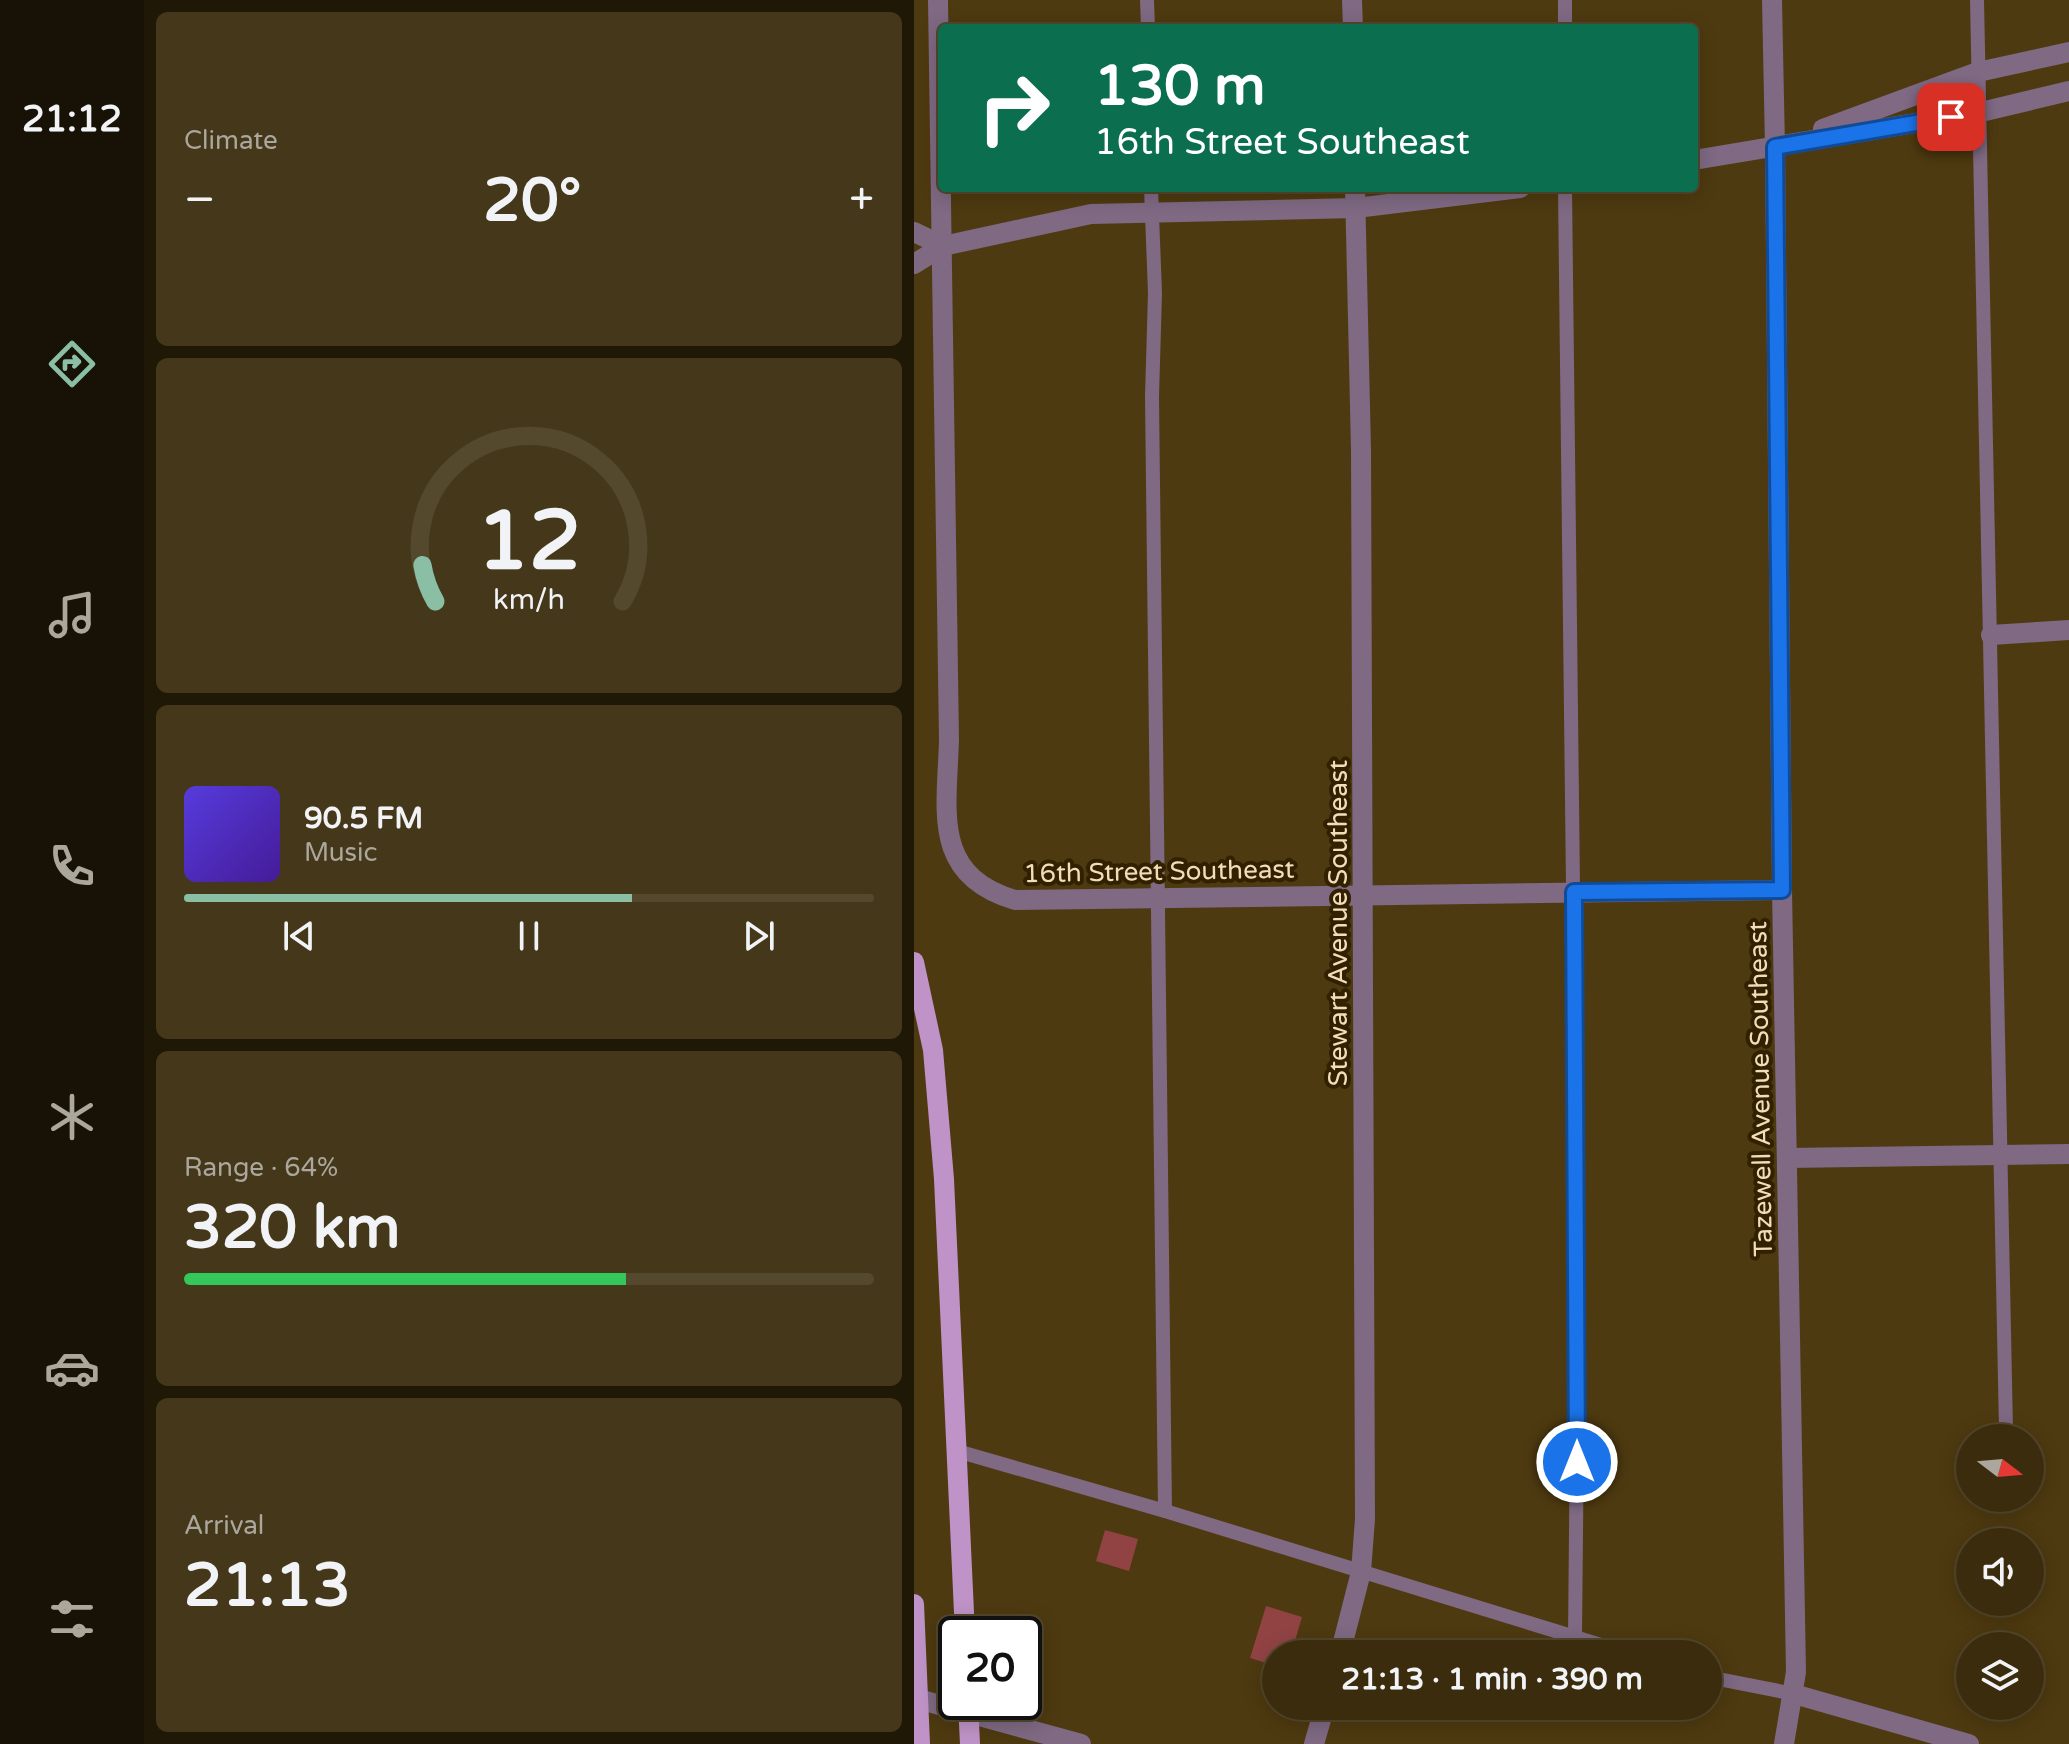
<!DOCTYPE html>
<meta charset="utf-8">
<style>
:root{--surface:#3a2c0c;--page:#45381a;--text:#f1f3f6;--muted:#aba79d;--line:#54482d;--accent:#8abfa5}
body{margin:0;font-family:"Varela Round",sans-serif;background:var(--page);color:var(--text);height:100vh;display:flex;flex-direction:column;font-size:30px;white-space:nowrap}
*{box-sizing:border-box;margin:0}
p{font-size:26px;color:var(--muted)}
.icon{flex:none;width:44px;height:44px;fill:none;stroke:currentColor;stroke-width:2;stroke-linecap:round;stroke-linejoin:round}
.map{position:relative;flex:1;overflow:hidden}
.details{display:flex;flex-direction:column;gap:12px;padding:12px;background:#201807;width:770px}
.details>*{flex:none}
.hud{position:absolute;left:24px;top:24px;width:760px;height:168px;border-radius:8px;box-shadow:0 4px 20px #0003,0 0 0 2px var(--line);background:#0b6e4f;color:#fff;overflow:hidden}
.needle{width:52px;rotate:106deg}
.controls{position:absolute;left:1042px;top:1424px;display:grid;gap:16px}
.controls a{display:grid;place-items:center;width:88px;height:88px;border-radius:50%;background:var(--surface);box-shadow:0 4px 20px #0003,0 0 0 2px var(--line);font-size:40px}
.speed{position:absolute;left:24px;top:1616px;display:flex;gap:16px;font-size:40px;font-weight:700;text-align:center}
.speed>*{display:grid;place-content:center;width:104px;height:104px;border-radius:50%;background:var(--surface);box-shadow:0 4px 20px #0003,0 0 0 2px var(--line);line-height:1}
.speed .limit{border:4px solid #111;border-radius:12px;background:#fff;color:#111}
.pin{position:absolute;display:grid;place-items:center;width:68px;height:68px;color:#fff;margin:-34px;border-radius:16px;box-shadow:0 4px 12px #0006}
.me{position:absolute;width:88px;margin:-44px;rotate:0deg;stroke-linejoin:round;filter:drop-shadow(0 0 6px #0008)}
.turn{display:flex;align-items:center;gap:28px;height:168px;padding:0 24px;font-size:36px}
.turn .icon{width:104px;height:104px;stroke-width:2.5}
.turn b{display:block;font-size:56px;line-height:68px}
.big{font-size:60px;font-weight:700;line-height:1.1}
.details .tile{flex:1;display:flex;flex-direction:column;justify-content:center;gap:12px;min-width:0;padding:0 28px;border-radius:12px;background:var(--page)}
.details .dial{align-items:center;gap:0}
.dial svg{height:208px;overflow:visible;fill:none;stroke:var(--line);stroke-width:7;stroke-linecap:round;text-anchor:middle}
.dial text{fill:var(--text);stroke:none}
.song{display:flex;align-items:center;gap:24px}
.cover{width:96px;height:96px;border-radius:12px;background:linear-gradient(135deg,hsl(250 70% 55%),hsl(260 70% 35%))}
.played{height:8px;border-radius:4px;background:linear-gradient(90deg,var(--accent) 65%,var(--line) 65%)}
.keys{display:flex;justify-content:space-around;direction:ltr}
.heat{display:flex;justify-content:space-between;align-items:center;font-size:44px;direction:ltr}
.charge{height:12px;border-radius:6px;background:linear-gradient(90deg,#34c759 64%,var(--line) 0)}
.trip{position:absolute;left:348px;top:1640px;width:460px;height:80px;border-radius:40px;background:var(--surface);box-shadow:0 4px 20px #0003,0 0 0 2px var(--line);font-weight:700;line-height:80px;text-align:center}
main{display:flex;flex:1;min-height:0}
.tabs{display:flex;flex-direction:column;width:144px;justify-content:space-around;align-items:center;background:#171205;color:var(--muted)}
.tabs .icon{width:56px;height:56px}
.tabs .active{color:var(--accent)}
.tabs b{font-size:36px;color:var(--text)}
.map>svg:first-child{display:block}
.building{fill:#914344}
.lines{fill:none;stroke-linecap:round;stroke-linejoin:round}
.service{stroke:#7f6983;stroke-width:14}
.minor{stroke:#7f6983;stroke-width:20}
.tertiary{stroke:#7f6983;stroke-width:20}
.primary{stroke:#bf93c7;stroke-width:20}
.route-casing{stroke:#114b97;stroke-width:20}
.route{stroke:#1a73e8;stroke-width:14}
.labels{text-anchor:middle;stroke-width:8;stroke-linejoin:round;paint-order:stroke}
.street-label{font-size:26px;fill:#f2ddb8;stroke:#312101}
</style>
<main>
<nav class="tabs">
<b>21:12</b>
<svg class="icon active" aria-label="directions" viewBox="0 0 24 24"><path d="M12 3l9 9-9 9-9-9zM9 14v-3h6M13 9l2 2-2 2"/></svg>
<svg class="icon" aria-label="music" viewBox="0 0 24 24"><path d="M9 18V5l10-2v13"/><circle cx="6" cy="18" r="3"/><circle cx="16" cy="16" r="3"/></svg>
<svg class="icon" aria-label="phone" viewBox="0 0 24 24"><path d="M5 4h4l2 5-3 2q2 4 5 5l2-3 5 2v4C11 20 4 13 5 4z"/></svg>
<svg class="icon" aria-label="climate" viewBox="0 0 24 24"><path d="M12 3v18M4 7l16 10M4 17L20 7"/></svg>
<svg class="icon" aria-label="car" viewBox="0 0 24 24"><path d="M5 17H2v-5l4-1 3-4h7l3 4 3 1v5h-3M9 17h6M6 11h13"/><circle cx="7" cy="17" r="2"/><circle cx="17" cy="17" r="2"/></svg>
<svg class="icon" aria-label="filters" viewBox="0 0 24 24"><path d="M4 7h16M4 17h16"/><circle cx="9" cy="7" r="2"/><circle cx="15" cy="17" r="2"/></svg>
</nav>
<section class="details">
<div class="tile"><p>Climate</p>
<div class="heat"><a>−</a><b class="big">20°</b><a>+</a></div>
</div>
<div class="tile dial"><svg viewBox="0 0 100 80">
<path d="M14 69A42 42 0 1 1 86 69"/>
<path d="M14 69A42 42 0 0 1 9 55" stroke="#8abfa5"/>
<text x="50" y="56" font-size="32" font-weight="700">12</text>
<text x="50" y="72" font-size="11">km/h</text>
</svg></div>
<div class="tile">
<div class="song"><i class="cover"></i><div><b>90.5 FM</b><p>Music</p></div></div>
<div class="played"></div>
<div class="keys"><svg class="icon" aria-label="previous" viewBox="0 0 24 24"><path d="M18 5L8 12l10 7zM5 5v14"/></svg><svg class="icon" aria-label="pause" viewBox="0 0 24 24"><path d="M8 5v14M16 5v14"/></svg><svg class="icon" aria-label="next" viewBox="0 0 24 24"><path d="M6 5l10 7-10 7zM19 5v14"/></svg></div>
</div>
<div class="tile"><p>Range · 64%</p><b class="big">320 km</b><div class="charge"></div></div>
<div class="tile"><p>Arrival</p><b class="big">21:13</b></div>
</section>
<div class="map">
<svg width="1155" height="1744" viewBox="0 0 1155 1744">
<rect width="100%" height="100%" fill="#4e3a10"/>
<!-- building -->
<g class="building">
<path d="M191 1530 224 1539 215 1571 182 1561Z"/>
<path d="M352 1606 388 1617 377 1654H362V1666L336 1658Z"/>
</g>
<g class="lines">
<!-- service -->
<g class="service">
<path d="M233 0 234 28"/>
<path d="M651 0V28"/>
<path d="M1063 0 1092 1430"/>
<path d="M237 188 241 293 238 397 251 1511"/>
<path d="M651 188 664 1324 661 1637"/>
<path d="M43 1451 251 1511 716 1654"/>
<path d="M794 1677 880 1694"/>
</g>
<!-- minor -->
<g class="minor">
<path d="M24 0 35 740C33 811 17 875 101 900L868 890"/>
<path d="M438 0 439 28"/>
<path d="M861 147 868 890 882 1672 870 1744"/>
<path d="M1077 635 1155 630"/>
<path d="M873 1158 1155 1154"/>
<path d="M426 1654 447 1572 451 1519 447 450 441 188"/>
<path d="M880 1694 1055 1744"/>
<path d="M4 1699 167 1744"/>
<path d="M400 1744 411 1706"/>
</g>
<!-- tertiary -->
<g class="tertiary">
<path d="M858 0 861 147"/>
<path d="M909 129 1064 72 1155 52"/>
<path d="M780 160 1067 112 1155 91"/>
<path d="M0 232 29 246"/>
<path d="M0 264 29 246 177 214 442 208 606 188"/>
</g>
<!-- primary -->
<g class="primary">
<path d="M0 962 19 1050 30 1179 51 1634"/>
<path d="M0 1604 6 1744"/>
<path d="M54 1702 56 1744"/>
</g>
</g>
<g class="lines">
<!-- route casing -->
<g class="route-casing">
<path id="route" d="M663 1462 660 892 868 890 861 147 1037 117"/>
</g>
<!-- route -->
<use href="#route" class="route"/>
</g>
<g class="labels">
<!-- street labels -->
<g class="street-label">
<text transform="translate(245 871) rotate(-1)" y="9">16th Street Southeast</text>
<text transform="translate(424 923) rotate(-90)" y="9">Stewart Avenue Southeast</text>
<text transform="translate(846 1089) rotate(-91)" y="9">Tazewell Avenue Southeast</text>
</g>
</g>
</svg>
<div class="controls">
<a><svg class="needle" viewBox="-14 -14 28 28"><path d="M0-13l5 13h-10z" fill="#e53935"/><path d="M0 13l5-13h-10z" fill="#aba79d"/></svg></a>
<a><svg class="icon" aria-label="sound" viewBox="0 0 24 24"><path d="M4 9h4l5-4v14l-5-4H4zM17 9q2 3 0 6"/></svg></a>
<a><svg class="icon" aria-label="layers" viewBox="0 0 24 24"><path d="M12 4l9 5-9 5-9-5zM3 14l9 5 9-5"/></svg></a>
</div>
<div class="speed"><div class="limit">20</div></div>
<div class="pin" style="left:1037px;top:117px;background:#d93025"><svg class="icon" aria-label="arrive" viewBox="0 0 24 24"><path d="M6 21V4h12l-3 4 3 4H6"/></svg></div>
<svg class="me" style="left:663px;top:1462px" viewBox="-20 -20 40 40"><circle r="17" fill="#1a73e8" stroke="#fff" stroke-width="3"/><path d="M0-11L8 9 0 5-8 9z" fill="#fff"/></svg>
<div class="trip">21:13 · 1 min · 390 m</div>
<div class="hud">
<div class="turn"><svg class="icon" aria-label="right" viewBox="0 0 24 24"><path d="M7 20v-9h11M14 6l5 5-5 5"/></svg><div><b>130 m</b>16th Street Southeast</div></div>
</div>
</div>
</main>
